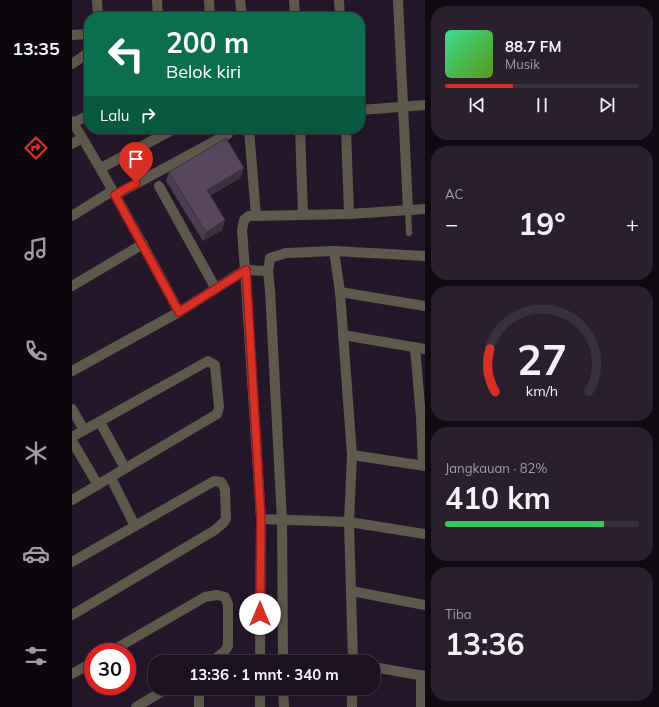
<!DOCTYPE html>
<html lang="id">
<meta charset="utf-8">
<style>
:root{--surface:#1c1120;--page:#291f2d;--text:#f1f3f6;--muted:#a09da5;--line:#3a313e;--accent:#d93025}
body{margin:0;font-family:Mulish,sans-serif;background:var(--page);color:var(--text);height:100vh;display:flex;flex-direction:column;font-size:15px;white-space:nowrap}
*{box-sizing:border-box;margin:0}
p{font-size:13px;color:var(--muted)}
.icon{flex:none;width:22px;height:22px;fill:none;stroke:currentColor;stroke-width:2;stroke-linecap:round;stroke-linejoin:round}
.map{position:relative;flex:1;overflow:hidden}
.side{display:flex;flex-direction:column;gap:6px;padding:6px;background:#0f0912;width:234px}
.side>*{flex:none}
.banner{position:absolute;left:12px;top:12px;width:281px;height:122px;border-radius:16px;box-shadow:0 4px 16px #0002,0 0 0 1px var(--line);background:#0b6e4f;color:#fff;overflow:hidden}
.speed{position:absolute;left:12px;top:643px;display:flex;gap:8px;font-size:20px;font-weight:700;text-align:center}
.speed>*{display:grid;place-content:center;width:52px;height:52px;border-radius:50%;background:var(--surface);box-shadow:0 4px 16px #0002,0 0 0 1px var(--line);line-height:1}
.speed .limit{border:6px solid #d22;background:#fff;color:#111}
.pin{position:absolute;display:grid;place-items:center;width:34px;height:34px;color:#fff;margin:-41px -17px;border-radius:50% 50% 50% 0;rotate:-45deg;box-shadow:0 0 4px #0007}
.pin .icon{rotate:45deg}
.me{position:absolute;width:44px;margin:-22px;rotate:0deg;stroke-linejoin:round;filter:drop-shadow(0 0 3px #0008)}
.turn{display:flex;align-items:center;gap:14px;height:84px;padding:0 16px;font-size:18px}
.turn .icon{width:52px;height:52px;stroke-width:2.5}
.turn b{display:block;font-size:28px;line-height:34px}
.then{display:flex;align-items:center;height:38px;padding:0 16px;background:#0003;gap:8px;font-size:15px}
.big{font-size:30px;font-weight:700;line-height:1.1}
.side .card{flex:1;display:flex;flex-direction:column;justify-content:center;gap:6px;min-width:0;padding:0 14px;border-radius:16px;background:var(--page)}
.side .dial{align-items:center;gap:0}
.dial svg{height:104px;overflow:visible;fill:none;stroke:var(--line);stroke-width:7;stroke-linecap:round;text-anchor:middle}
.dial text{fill:var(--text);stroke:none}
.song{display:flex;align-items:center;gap:12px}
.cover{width:48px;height:48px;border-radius:6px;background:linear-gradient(135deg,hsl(150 70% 55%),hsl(90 70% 35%))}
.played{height:4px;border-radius:2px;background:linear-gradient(90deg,var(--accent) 35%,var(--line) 35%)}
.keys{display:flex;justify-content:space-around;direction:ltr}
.heat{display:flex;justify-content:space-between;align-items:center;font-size:22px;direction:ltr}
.charge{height:6px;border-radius:3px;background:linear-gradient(90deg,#34c759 82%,var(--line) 0)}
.trip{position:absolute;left:76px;top:655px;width:232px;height:40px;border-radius:16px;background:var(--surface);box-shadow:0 4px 16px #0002,0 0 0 1px var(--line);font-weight:700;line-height:40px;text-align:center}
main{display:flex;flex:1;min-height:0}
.menu{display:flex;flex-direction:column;width:72px;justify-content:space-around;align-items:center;background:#0b070d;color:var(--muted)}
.menu .icon{width:28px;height:28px}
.menu .active{color:var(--accent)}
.menu b{font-size:18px;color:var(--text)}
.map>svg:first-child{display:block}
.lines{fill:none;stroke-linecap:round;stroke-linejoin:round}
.service{stroke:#5e594d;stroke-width:6}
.minor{stroke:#5e594d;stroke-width:10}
.wall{fill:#4b3c4f}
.shaded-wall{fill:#3d3140}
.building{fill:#57465c;stroke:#3d3140}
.route-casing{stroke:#8d1f18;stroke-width:10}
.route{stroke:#d93025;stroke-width:7}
</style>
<main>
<nav class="menu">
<b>13:35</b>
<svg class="icon active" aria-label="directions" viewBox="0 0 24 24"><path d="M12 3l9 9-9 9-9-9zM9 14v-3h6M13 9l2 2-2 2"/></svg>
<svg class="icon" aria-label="music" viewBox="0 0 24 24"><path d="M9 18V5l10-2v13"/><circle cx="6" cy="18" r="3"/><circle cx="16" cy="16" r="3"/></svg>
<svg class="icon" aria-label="phone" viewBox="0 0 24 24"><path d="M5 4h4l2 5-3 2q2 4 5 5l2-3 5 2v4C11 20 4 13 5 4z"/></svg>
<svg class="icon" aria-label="climate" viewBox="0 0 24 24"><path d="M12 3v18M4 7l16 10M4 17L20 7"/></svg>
<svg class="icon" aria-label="car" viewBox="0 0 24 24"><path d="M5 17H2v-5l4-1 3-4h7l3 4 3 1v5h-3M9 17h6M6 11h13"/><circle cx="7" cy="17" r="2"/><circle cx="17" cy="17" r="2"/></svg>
<svg class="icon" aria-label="filters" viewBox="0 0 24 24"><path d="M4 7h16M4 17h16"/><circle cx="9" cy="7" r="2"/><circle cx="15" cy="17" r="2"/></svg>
</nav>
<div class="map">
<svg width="353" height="707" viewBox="0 0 353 707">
<rect width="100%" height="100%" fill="#25172a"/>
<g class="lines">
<!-- service -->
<path class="service" d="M336 210 337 233"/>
<!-- minor -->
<g class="minor">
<path d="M25 0 26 17"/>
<path d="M85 0 86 17"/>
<path d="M137 0 138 17"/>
<path d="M168 0 170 17"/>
<path d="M222 0 223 17"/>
<path d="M267 0 268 17"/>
<path d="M326 0 336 210"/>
<path d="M0 35 17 34"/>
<path d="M0 64 17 52"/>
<path d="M288 110 353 105"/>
<path d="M0 121C38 183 73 248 107 312"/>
<path d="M1 123 17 115"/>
<path d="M177 129 184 216"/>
<path d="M228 129 231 214"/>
<path d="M274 129 277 214"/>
<path d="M0 144 10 138"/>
<path d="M29 168 102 129"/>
<path d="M87 186 144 289"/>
<path d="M43 195 156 134"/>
<path d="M0 216 40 191"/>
<path d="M262 251 268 292 280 455 277 522 281 662"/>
<path d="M0 286 71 244"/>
<path d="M268 292 353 306"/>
<path d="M271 335 353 349"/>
<path d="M343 347 349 418 351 465"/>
<path d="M0 371 107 312 173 270 196 271"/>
<path d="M0 409 12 430"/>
<path d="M28 422 53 468"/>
<path d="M0 437 136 361 143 365 147 407 145 414 0 500"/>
<path d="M0 441 26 485"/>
<path d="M280 455 353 466"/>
<path d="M39 478 63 526"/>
<path d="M189 519 277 522 353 534"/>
<path d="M0 562 142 481 149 482 153 489 154 519 151 523 143 530 0 615"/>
<path d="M279 591 353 605"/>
<path d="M38 652 133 597 145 595 153 597 156 604V646L152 652 139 662"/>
<path d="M188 662 189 519 173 270 170 230 172 220 177 216 277 214 353 209"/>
<path d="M211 662 210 520 198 290 196 271 198 258 214 253 262 251 353 256"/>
<path d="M301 667 353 676"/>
<path d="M0 674 21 662"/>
<path d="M211 688 212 707"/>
<path d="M64 707 96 688"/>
<path d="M127 707V688"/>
<path d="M188 707V688"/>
<path d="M280 707V688"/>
<path d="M349 707V675"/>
</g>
</g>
<!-- wall -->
<path class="wall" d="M172 168 168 178 138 196 153 220 150 230 131 241 94 181 97 172Z"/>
<!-- shaded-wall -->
<g class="shaded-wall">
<path d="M172 168 168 178 131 200 135 190Z"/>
<path d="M153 220 150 230 131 241 134 232Z"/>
</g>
<!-- building -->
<path class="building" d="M154 138 172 168 135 190 153 220 134 232 97 172Z"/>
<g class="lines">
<!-- route casing -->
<g class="route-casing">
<path id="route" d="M64 183 43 195 107 312 174 270 189 519 188 614"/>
</g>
<!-- route -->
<use href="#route" class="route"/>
</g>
</svg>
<div class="speed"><div class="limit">30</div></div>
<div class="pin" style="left:64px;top:183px;background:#d93025"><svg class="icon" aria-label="arrive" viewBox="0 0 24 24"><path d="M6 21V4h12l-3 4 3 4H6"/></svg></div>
<svg class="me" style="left:188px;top:614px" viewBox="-20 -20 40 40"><circle r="19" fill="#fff"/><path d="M0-13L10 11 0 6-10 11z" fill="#d93025"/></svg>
<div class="trip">13:36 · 1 mnt · 340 m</div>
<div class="banner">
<div class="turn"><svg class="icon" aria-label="left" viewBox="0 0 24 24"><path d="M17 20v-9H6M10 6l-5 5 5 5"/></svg><div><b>200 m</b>Belok kiri</div></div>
<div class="then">Lalu<svg class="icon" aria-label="right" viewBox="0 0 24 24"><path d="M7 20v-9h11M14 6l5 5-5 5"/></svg></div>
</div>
</div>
<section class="side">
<div class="card">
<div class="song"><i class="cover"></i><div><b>88.7 FM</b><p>Musik</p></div></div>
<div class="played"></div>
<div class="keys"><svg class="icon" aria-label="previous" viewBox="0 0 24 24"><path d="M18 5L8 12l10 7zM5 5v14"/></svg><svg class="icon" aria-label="pause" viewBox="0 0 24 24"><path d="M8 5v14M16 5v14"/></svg><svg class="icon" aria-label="next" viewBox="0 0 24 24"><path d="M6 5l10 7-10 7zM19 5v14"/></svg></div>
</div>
<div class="card"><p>AC</p>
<div class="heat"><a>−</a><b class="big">19°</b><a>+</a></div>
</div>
<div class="card dial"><svg viewBox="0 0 100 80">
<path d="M14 69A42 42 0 1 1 86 69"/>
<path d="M14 69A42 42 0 0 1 10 36" stroke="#d93025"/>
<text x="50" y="56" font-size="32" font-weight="700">27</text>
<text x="50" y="72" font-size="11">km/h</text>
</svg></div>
<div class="card"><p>Jangkauan · 82%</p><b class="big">410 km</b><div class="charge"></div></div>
<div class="card"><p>Tiba</p><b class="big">13:36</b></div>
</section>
</main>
